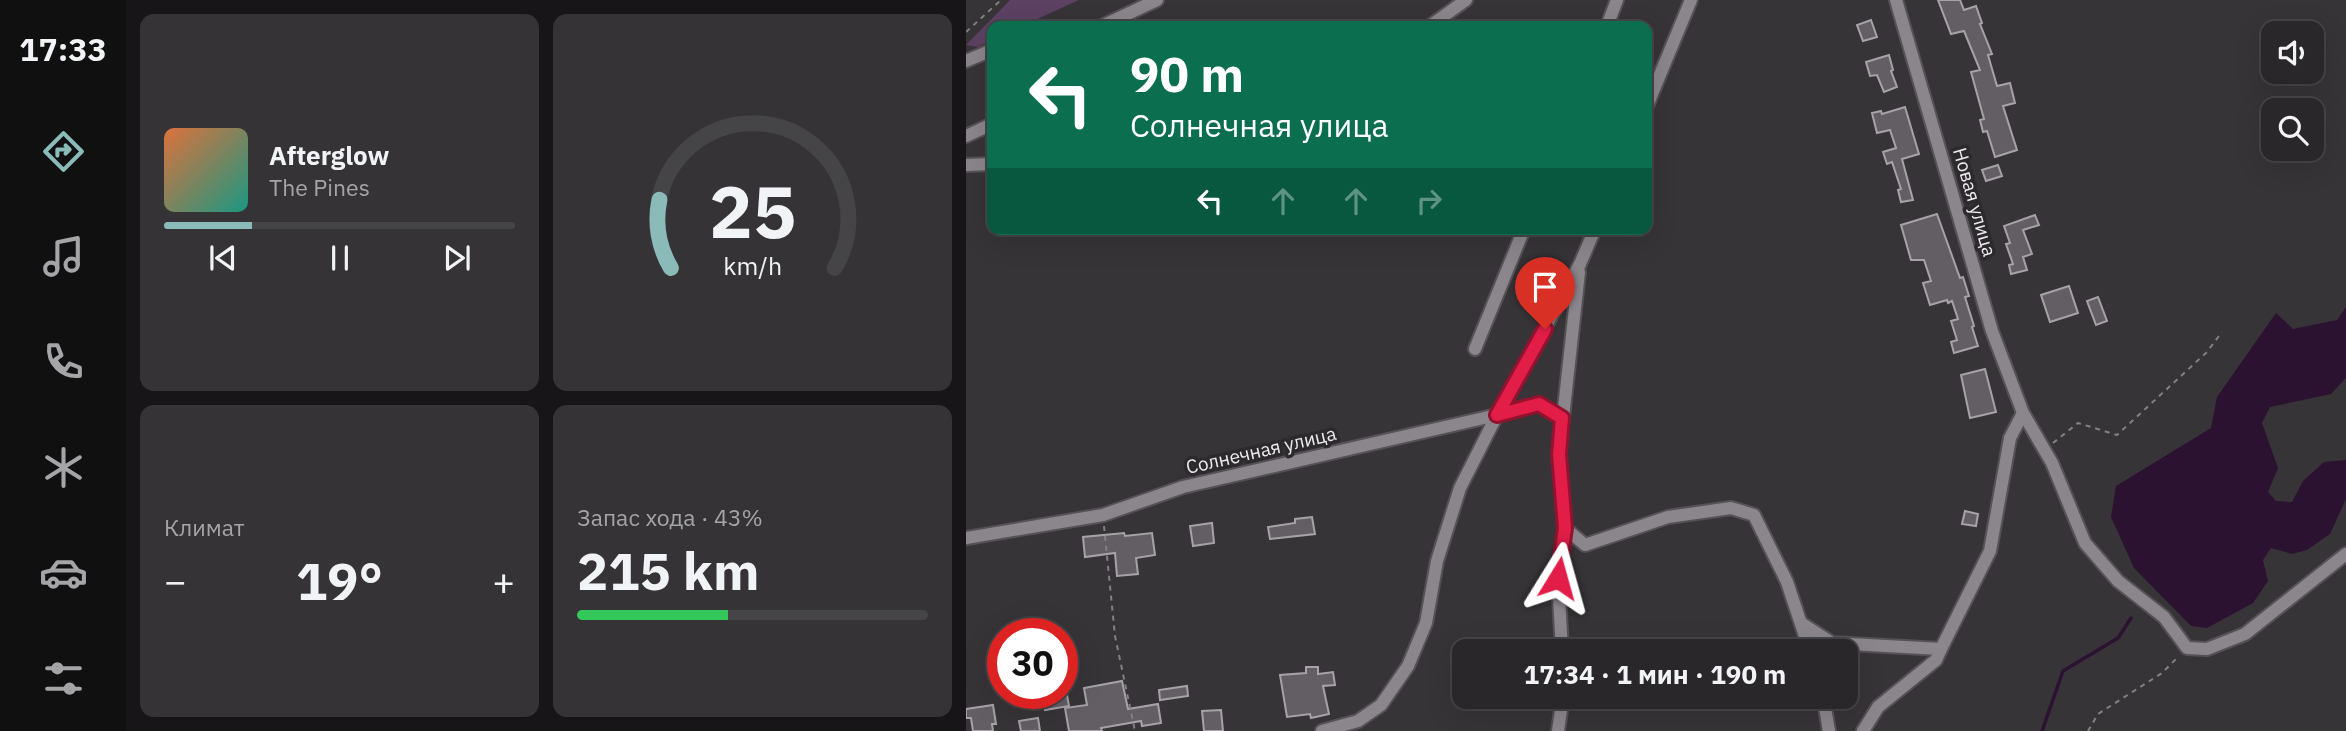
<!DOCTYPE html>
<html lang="ru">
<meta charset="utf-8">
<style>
:root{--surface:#29272a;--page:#353336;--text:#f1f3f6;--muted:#a5a5a8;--line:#454447;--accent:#8bbbb9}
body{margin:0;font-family:"IBM Plex Sans",sans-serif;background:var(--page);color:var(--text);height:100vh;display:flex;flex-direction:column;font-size:26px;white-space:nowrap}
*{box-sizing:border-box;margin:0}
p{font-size:23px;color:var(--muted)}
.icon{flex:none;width:38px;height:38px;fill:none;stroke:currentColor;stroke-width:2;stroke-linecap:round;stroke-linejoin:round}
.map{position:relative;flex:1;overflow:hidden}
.side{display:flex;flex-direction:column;gap:14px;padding:14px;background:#171517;width:840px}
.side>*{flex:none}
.guide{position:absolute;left:21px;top:21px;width:665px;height:214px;border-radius:14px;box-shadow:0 7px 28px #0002,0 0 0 2px var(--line);background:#0b6e4f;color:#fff;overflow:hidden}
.buttons{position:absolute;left:1295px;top:21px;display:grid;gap:14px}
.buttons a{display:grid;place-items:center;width:63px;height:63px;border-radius:14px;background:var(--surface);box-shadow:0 7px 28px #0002,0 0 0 2px var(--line);font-size:35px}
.speed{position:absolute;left:21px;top:618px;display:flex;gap:14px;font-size:35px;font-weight:700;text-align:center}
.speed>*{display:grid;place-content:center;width:91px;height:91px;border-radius:50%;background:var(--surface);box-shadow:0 7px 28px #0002,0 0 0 2px var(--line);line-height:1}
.speed .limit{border:10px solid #d22;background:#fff;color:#111}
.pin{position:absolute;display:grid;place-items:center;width:60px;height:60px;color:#fff;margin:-72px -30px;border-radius:50% 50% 50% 0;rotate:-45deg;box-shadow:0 0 7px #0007}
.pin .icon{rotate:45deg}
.me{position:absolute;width:77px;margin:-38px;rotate:8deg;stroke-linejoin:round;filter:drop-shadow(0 0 5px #0008)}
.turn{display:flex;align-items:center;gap:24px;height:147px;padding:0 28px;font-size:32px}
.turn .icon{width:91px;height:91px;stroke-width:2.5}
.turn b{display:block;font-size:49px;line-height:60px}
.lanes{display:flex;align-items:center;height:66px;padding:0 28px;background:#0003;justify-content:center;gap:35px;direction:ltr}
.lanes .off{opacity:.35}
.big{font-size:52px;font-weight:700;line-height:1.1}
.side .tile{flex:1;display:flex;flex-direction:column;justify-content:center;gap:10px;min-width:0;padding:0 24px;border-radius:14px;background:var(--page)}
.side .dial{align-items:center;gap:0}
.dial svg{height:182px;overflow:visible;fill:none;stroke:var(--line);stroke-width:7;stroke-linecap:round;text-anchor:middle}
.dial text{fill:var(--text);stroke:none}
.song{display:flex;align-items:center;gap:21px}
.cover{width:84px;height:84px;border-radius:10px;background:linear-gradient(135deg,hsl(20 70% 55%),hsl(170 70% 35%))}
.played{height:7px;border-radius:4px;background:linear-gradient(90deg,var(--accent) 25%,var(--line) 25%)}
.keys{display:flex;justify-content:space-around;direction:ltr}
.heat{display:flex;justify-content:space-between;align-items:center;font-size:38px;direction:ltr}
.charge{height:10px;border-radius:5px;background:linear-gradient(90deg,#34c759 43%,var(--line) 0)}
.side .tiles{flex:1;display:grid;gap:14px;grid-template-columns:repeat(2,1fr)}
.trip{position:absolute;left:486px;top:639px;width:406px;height:70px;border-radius:14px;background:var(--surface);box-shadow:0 7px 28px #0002,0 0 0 2px var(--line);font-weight:700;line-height:70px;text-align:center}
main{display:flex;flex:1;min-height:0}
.tab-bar{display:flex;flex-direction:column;width:126px;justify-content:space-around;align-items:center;background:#101011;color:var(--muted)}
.tab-bar .icon{width:49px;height:49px}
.tab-bar .on{color:var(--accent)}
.tab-bar b{font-size:32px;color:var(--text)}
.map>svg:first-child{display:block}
.green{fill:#5c4163}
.water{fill:#2b1231}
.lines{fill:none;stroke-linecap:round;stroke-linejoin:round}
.stream{stroke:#2b1231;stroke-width:3.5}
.building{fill:#635e64;stroke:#a6a2a7;stroke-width:2}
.minor-casing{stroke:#555156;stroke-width:16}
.path{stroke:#838083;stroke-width:2;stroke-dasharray:5 5;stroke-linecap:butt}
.minor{stroke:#8b868c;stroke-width:12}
.route-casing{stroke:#92132f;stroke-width:18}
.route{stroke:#e11d48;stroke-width:12}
.labels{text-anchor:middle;stroke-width:7;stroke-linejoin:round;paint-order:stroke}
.street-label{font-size:19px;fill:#eeebee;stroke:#2d2a2e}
</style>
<main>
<nav class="tab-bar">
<b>17:33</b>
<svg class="icon on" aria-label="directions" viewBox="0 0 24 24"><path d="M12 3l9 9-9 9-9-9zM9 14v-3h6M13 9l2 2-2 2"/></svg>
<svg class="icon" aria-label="music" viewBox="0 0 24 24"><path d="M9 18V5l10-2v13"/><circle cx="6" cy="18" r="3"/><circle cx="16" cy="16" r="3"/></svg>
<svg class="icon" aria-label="phone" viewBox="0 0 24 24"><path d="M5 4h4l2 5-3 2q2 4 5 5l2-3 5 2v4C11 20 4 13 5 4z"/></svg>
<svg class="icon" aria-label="climate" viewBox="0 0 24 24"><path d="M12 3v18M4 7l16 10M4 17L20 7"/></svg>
<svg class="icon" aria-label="car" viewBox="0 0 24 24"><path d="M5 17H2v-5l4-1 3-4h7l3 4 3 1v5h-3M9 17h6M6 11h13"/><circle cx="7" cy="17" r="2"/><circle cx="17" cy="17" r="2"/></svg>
<svg class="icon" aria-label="filters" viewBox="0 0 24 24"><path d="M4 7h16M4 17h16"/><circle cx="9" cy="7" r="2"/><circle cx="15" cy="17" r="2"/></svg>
</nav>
<section class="side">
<div class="tiles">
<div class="tile">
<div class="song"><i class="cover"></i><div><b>Afterglow</b><p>The Pines</p></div></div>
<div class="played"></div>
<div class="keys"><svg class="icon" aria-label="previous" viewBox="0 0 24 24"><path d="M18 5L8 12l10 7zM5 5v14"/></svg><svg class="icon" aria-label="pause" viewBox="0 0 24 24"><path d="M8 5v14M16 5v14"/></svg><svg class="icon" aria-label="next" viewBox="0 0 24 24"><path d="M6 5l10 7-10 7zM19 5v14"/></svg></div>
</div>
<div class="tile dial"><svg viewBox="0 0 100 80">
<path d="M14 69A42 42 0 1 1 86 69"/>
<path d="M14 69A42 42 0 0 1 9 39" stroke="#8bbbb9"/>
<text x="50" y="56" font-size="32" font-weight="700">25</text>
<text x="50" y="72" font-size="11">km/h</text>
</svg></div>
<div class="tile"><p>Климат</p>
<div class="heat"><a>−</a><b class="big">19°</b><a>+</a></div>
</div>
<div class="tile"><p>Запас хода · 43%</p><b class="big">215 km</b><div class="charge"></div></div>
</div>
</section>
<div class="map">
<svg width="1380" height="731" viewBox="0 0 1380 731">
<rect width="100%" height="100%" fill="#373438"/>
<!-- green -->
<path class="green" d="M44 0H113L56 26H26V40L12 47 0 45Z"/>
<!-- water -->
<path class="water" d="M1380 307V378L1365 394 1304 407 1296 423 1312 468 1302 492 1310 501 1326 502 1337 481 1358 462 1380 460V499L1364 534 1341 550 1326 554 1305 548 1297 560 1302 581 1287 603 1241 628 1225 626 1168 568 1145 517 1150 486 1245 428 1251 397 1310 313 1327 329 1371 320Z"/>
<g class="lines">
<!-- stream -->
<path class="stream" d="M1076 731 1097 671 1152 638 1165 618"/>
</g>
<!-- building -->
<g class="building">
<path d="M972 0H994L998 10 1010 6 1016 23 1014 24 1026 54 1022 55 1031 86 1044 83 1049 103 1037 106 1051 150 1029 157 1021 131 1017 132 1014 120 1018 119 1005 72 1014 70 998 31 985 34Z"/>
<path d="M905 20 911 37 897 41 891 25Z"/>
<path d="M923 55 927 70 925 71 931 87 918 92 911 75 904 76 900 62Z"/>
<path d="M939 107 953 154 936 159 947 200 935 202 932 190 935 189 926 162 921 164 917 152 930 148 924 130 911 133 906 113 915 111 916 114Z"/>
<path d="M1032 165 1036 176 1020 181 1016 170Z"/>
<path d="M971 214 994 278 997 277 1003 296 999 297 1008 326 1006 327 1012 346 988 353 985 342 991 340 985 321 992 319 986 301 982 303 981 300 964 305 957 283 965 281 958 260H945L935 225Z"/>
<path d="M1069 215 1073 225 1057 230 1066 254 1057 257 1061 270 1045 274 1043 265 1047 264 1040 244 1044 243 1038 226Z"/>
<path d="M1103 286 1112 313 1084 322 1075 295Z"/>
<path d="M1132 297 1141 321 1130 325 1121 301Z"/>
<path d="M1019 369 1030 412 1004 418 995 375Z"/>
<path d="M999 511 1012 514 1010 526 996 524Z"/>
<path d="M346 517 349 534 304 539 302 527 329 523V519Z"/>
<path d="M246 523 248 543 227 546 224 526Z"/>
<path d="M158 533 159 536 186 533 189 555 170 558 172 574 151 576 149 553 119 557 117 537Z"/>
<path d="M340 667H352V674L367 672 369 685 357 686 363 714 345 718 344 714 321 717 314 675 340 673Z"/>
<path d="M156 681 162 709 192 704 195 723 176 726 175 721 135 728 136 731H103L99 708 121 705 118 688Z"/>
<path d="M221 686 222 696 194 700 193 690Z"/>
<path d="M101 695 103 706 79 710 77 699Z"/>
<path d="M27 705 30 724H26L27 731H7L5 718H0V709Z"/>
<path d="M255 710 257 731H238L236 711Z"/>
<path d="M72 718 74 731H55L53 721Z"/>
</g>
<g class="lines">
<!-- minor casing -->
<g class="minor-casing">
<g id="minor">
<path d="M930 0 1026 331 1057 413 1086 463 1119 543 1152 581 1198 617 1221 648 1241 649 1279 634 1380 554"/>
<path d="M136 26 191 0"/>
<path d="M464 26 500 0"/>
<path d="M641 26 651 0"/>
<path d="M0 61 26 50"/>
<path d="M681 106 725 0"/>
<path d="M0 136 26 124"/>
<path d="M0 165 26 164"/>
<path d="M509 349 558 229"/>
<path d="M599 528 619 545 702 517 765 508 788 515 821 582 844 651"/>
<path d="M0 538 137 515 217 487 531 415 573 404 596 418"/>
<path d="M835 623 866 643 975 649"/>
<path d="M596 651 592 578 599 528 593 454 613 272"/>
<path d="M857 696 863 731"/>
<path d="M356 731 392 721 415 705 442 666 460 623 471 561 494 488 531 415 614 264 629 229"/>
<path d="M592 731 597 696"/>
<path d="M897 731 912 707 970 660 975 649 1024 551 1044 438 1057 413"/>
</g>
</g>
<!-- path -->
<g class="path">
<path d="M0 32 35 0"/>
<path d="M1087 443 1112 423 1151 435 1241 352 1256 332"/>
<path d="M138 526 149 636 169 731"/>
<path d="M1122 731 1132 714 1196 673 1212 657"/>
</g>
<!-- minor -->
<use href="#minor" class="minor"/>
</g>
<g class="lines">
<!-- route casing -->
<g class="route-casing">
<path id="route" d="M579 329 531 415 573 404 596 418 593 454 599 528 592 578"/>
</g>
<!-- route -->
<use href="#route" class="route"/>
</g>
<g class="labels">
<!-- street labels -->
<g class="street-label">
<text transform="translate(1009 202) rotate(74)" y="7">Новая улица</text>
<text transform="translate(295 450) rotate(-13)" y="7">Солнечная улица</text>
</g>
</g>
</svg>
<div class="buttons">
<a><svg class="icon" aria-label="sound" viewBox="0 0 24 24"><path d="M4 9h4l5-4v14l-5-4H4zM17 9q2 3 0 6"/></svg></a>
<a><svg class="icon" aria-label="search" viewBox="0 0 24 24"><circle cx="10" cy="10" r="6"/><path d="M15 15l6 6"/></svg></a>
</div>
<div class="speed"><div class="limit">30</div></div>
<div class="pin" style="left:579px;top:329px;background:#d93025"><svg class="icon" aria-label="arrive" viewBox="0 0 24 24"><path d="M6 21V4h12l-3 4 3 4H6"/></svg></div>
<svg class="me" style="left:592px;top:578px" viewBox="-20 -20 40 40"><path d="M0-17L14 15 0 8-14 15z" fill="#e11d48" stroke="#fff" stroke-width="4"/></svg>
<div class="trip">17:34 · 1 мин · 190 m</div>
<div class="guide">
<div class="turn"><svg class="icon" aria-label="left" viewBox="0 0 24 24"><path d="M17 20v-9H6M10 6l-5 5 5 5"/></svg><div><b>90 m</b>Солнечная улица</div></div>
<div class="lanes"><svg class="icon" aria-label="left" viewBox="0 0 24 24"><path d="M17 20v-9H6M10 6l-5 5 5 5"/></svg><svg class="icon off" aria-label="ahead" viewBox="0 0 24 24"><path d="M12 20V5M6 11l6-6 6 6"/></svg><svg class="icon off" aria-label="ahead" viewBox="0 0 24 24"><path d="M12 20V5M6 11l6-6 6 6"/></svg><svg class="icon off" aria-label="right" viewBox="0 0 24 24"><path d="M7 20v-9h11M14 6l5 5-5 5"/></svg></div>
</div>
</div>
</main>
